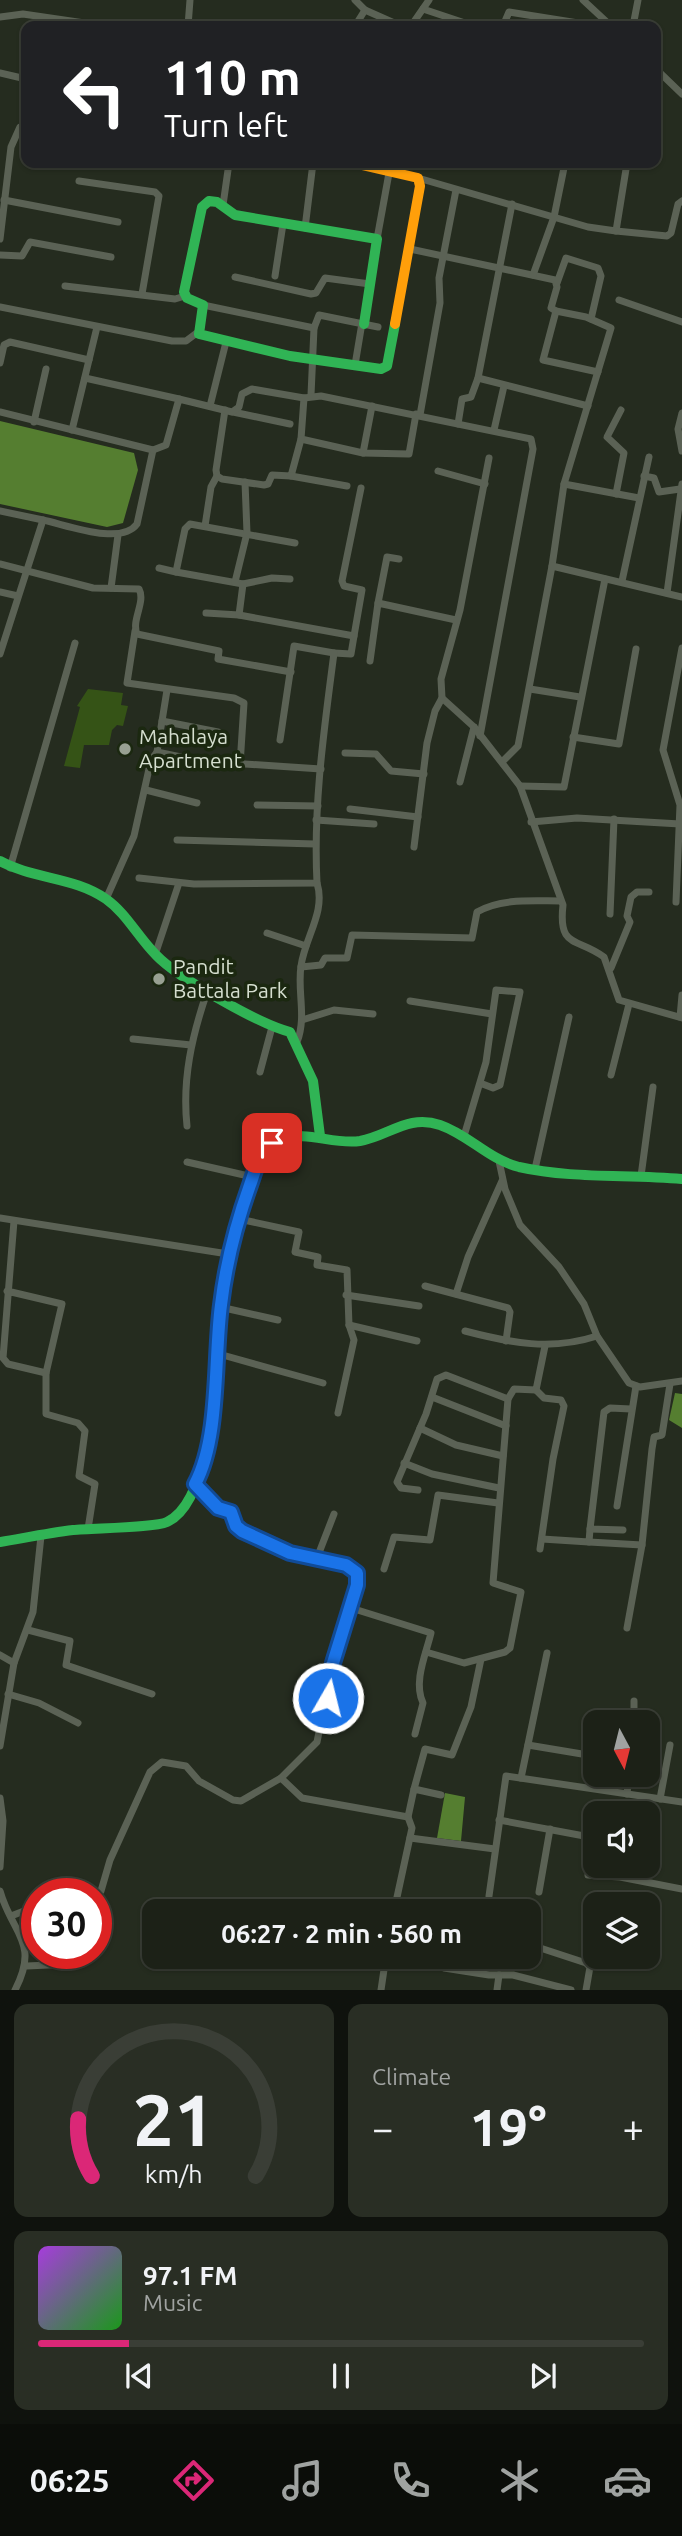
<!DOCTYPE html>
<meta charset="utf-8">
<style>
:root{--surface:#1c2117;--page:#292e24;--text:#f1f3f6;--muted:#a0a3a1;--line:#3a3e36;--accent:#db2777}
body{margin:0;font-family:Ubuntu,sans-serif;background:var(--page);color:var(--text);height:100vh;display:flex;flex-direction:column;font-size:26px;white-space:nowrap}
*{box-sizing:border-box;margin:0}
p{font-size:23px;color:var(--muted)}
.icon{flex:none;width:38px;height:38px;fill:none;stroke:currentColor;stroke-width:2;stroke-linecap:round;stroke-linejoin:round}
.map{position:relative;height:1990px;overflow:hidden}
.sheet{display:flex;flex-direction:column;gap:14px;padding:14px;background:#0f120d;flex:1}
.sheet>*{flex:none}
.top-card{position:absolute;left:21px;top:21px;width:640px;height:147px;border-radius:14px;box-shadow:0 2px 5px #0004,0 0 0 2px var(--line);background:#202124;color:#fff;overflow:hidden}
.needle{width:46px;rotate:173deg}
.controls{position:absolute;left:583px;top:1710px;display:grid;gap:14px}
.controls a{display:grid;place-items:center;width:77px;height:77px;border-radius:14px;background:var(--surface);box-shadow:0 2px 5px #0004,0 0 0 2px var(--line);font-size:35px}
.speed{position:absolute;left:21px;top:1878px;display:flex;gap:14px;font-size:35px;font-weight:700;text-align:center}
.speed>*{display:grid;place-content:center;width:91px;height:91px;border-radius:50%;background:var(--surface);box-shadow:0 2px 5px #0004,0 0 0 2px var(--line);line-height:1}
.speed .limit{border:10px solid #d22;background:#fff;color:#111}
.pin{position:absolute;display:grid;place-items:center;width:60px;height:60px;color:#fff;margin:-30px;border-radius:14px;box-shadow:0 4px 10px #0006}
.me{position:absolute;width:77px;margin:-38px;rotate:8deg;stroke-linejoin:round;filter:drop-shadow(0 0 5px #0008)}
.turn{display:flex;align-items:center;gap:24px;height:147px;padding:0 28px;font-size:32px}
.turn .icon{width:91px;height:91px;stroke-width:2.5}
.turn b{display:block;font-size:49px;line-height:60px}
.big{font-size:52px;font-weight:600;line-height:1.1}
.sheet .widget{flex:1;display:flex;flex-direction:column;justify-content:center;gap:10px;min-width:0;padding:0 24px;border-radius:14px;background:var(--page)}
.sheet .dial{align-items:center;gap:0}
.dial svg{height:182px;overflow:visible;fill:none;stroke:var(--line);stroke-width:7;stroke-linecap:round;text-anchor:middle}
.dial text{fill:var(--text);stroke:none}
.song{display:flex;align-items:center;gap:21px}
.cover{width:84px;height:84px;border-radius:10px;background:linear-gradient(135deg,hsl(280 70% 55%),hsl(120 70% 35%))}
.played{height:7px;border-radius:4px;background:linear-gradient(90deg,var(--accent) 15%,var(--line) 15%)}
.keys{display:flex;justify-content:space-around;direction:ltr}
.heat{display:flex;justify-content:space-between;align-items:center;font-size:38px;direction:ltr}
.sheet .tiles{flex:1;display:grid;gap:14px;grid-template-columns:1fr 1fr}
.widget:last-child{grid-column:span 2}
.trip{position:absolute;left:142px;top:1899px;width:399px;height:70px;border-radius:14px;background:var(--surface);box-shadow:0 2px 5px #0004,0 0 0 2px var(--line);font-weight:600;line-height:70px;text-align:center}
.dock{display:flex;height:112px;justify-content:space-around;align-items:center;background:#0b0d09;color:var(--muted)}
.dock .icon{width:49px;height:49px}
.dock .active{color:var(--accent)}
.dock b{font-size:32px;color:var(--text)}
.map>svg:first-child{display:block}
.green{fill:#355316}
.water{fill:#557e30}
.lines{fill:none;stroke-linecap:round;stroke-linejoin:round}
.street{stroke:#5b6255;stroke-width:7}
.fast{stroke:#30b455;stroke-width:10}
.slow{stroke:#ff9f0a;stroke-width:10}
.route-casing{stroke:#114b97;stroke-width:18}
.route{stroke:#1a73e8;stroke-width:12}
.poi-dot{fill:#98a092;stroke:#1b2810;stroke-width:2.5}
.labels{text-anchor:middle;stroke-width:7;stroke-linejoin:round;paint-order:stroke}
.poi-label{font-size:21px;fill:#d6dfd0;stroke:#1b2810;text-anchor:start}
</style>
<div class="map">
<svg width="682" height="1990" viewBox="0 0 682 1990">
<rect width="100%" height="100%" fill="#252c1f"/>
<!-- green -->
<path class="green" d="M88 689 123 693 121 705 128 706 123 726 117 725 112 730 109 745H84L80 768 64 766 80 707 77 706Z"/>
<!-- water -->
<g class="water">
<path d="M0 421 134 453 138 470 123 523 107 527 0 504Z"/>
<path d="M675 1393 682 1394V1428L669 1420Z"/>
<path d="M445 1793 465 1797 461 1841 437 1838Z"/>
</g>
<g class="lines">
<!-- street -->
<g class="street">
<path d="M355 0 365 10"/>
<path d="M583 0 611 26"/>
<path d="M423 9 474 26"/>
<path d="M0 17 23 14 105 26"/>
<path d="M188 26 190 0"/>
<path d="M355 26 365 10 401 26"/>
<path d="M411 26 429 0"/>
<path d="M503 26 509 12 597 26"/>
<path d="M633 26 638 0"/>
<path d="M656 69 682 94"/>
<path d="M0 73 26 79"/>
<path d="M418 178 588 227 616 231 627 163"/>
<path d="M79 181 155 192 159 196 142 294"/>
<path d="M4 200 118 222"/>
<path d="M223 205 229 163"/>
<path d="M305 228 313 163"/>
<path d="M616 231 667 236 671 233 678 204 682 201"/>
<path d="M0 239 11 147 20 127 26 126"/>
<path d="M377 239 389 173"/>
<path d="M410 249 555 280 557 287 551 308 556 311 543 360 598 372"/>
<path d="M0 255 22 256 30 242 111 257"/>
<path d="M533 275 554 217 565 163"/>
<path d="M275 276 283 224"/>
<path d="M235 277 311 294 316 293 325 278 370 284"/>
<path d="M557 283 566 258 598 268 601 276 591 319"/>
<path d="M65 286 175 299 185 296"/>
<path d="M619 300 682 322"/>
<path d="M203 305 314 328"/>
<path d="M0 307 172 341H186L198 332"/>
<path d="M0 363 4 345 10 342 89 360"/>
<path d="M355 365 362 323"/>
<path d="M85 378 179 399"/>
<path d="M478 378 588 406"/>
<path d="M311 395 314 328 319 315 378 327"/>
<path d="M304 398 301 439 363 453 409 454 416 414"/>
<path d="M210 406 226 342"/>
<path d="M225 410 216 470 217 476 222 479 264 485 268 484 272 475 291 476 301 439"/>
<path d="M0 412 153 450 137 524C121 546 67 525 43 520"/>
<path d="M233 412 290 424"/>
<path d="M682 413 678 429 682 451"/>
<path d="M420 415 440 303 439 278 456 190"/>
<path d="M34 422 46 369"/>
<path d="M458 424 462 399 471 397 478 378 512 204"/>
<path d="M72 430 97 327"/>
<path d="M494 430 504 386"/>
<path d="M153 450 166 445 179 399 232 412 239 407 242 394 252 389 304 398 321 396 531 439 533 449 480 736"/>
<path d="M363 453 372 406"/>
<path d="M438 471 485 484"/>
<path d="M291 476 347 486"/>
<path d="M644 476 654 478 659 492 680 489"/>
<path d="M564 484 639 498"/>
<path d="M616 494 624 453 607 437 621 410"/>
<path d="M0 511 43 520 0 654"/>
<path d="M205 526 211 487 217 476"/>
<path d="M0 564 93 588 139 589C146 602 131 620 137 634L219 651 218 659 291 672"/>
<path d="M552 566 564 484 611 328 586 317 556 311"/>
<path d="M159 568 176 572"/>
<path d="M290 579 272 578 243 584 176 572 185 529 190 524 295 543"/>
<path d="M622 581 649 457"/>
<path d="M235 582 247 533 245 482"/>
<path d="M111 588 118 535"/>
<path d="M0 592 18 596"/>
<path d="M667 593 682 484"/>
<path d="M378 603 387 557 399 559"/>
<path d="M206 613 239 615 354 636 362 590 344 586 342 581 361 488"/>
<path d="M239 615 243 584"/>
<path d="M135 631 127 683 234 698 244 703 240 765"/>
<path d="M334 653 351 654 354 636"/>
<path d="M370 661 378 603 456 620"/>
<path d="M530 689 580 697"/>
<path d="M442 698 474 727 520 786 563 905C558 949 577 937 604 957L619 1000 682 1018"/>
<path d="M162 721 218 732"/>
<path d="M573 737 619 744 636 649"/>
<path d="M157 752 167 690"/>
<path d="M345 753 376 754 391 771 424 774"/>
<path d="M502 762 518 746 552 566 682 597"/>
<path d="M460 782 474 727"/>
<path d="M520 786 564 787 605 579"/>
<path d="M146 790 197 803"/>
<path d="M257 805 318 806"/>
<path d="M350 809 418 817"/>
<path d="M316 820 374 824"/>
<path d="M531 822 577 818 680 824"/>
<path d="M177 840 315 844"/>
<path d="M414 847 427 743 435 711 442 698 441 679 460 610 489 458"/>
<path d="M10 868 75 643"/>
<path d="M139 878 194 884 317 883C313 806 324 730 334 653L294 646 280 740"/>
<path d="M106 899 134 836 151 760 157 752 200 761 321 769"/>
<path d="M676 902 680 805 663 750 682 648"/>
<path d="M610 914 614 819"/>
<path d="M267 933 306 946"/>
<path d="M155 955 179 883"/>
<path d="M301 967 321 965 325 958H347L352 935 472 938 477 912C501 898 533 901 560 901"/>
<path d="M611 968 630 922 627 916 631 897 637 892H649"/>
<path d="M410 1001 492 1014"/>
<path d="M680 1017 682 995"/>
<path d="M302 1020 334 1010 373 1014"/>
<path d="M133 1039 191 1045"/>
<path d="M297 1042C307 1017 297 991 301 966 305 937 326 912 317 883"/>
<path d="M260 1072 272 1027"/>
<path d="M611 1075 629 1004"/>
<path d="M187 1126C182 1079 192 1036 207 992"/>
<path d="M464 1136 486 1062 496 990 520 992 500 1085 493 1088 480 1083"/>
<path d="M499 1161 505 1189 520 1225 559 1267 584 1304 597 1336 629 1383 640 1387 682 1381"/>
<path d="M187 1162 253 1177"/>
<path d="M535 1169 569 1017"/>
<path d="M641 1176 653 1087"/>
<path d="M0 1218 228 1254"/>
<path d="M239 1219 299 1232 295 1252 318 1257 317 1265 347 1270 349 1325 354 1340 338 1413"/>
<path d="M425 1286 508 1308 510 1312 506 1341"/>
<path d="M7 1291 62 1304 46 1373 8 1364 3 1358 14 1221"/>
<path d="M456 1294 468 1257 502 1181"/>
<path d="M346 1295 419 1306"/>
<path d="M220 1307 278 1320"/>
<path d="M349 1325 417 1341"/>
<path d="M465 1331C511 1343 551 1351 597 1336"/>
<path d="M219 1354 323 1383"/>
<path d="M46 1373V1414L78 1423 85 1431 79 1476 95 1484 88 1529"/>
<path d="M536 1390 544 1398 561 1400 564 1406 553 1459 540 1549"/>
<path d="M432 1397 506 1426"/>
<path d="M420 1428 456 1445 503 1456"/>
<path d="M404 1463 432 1474 499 1488"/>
<path d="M195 1484 218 1508 231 1512 236 1526 242 1531 290 1553 317 1558"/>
<path d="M418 1490 401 1488 397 1482 426 1414 437 1379 446 1375 508 1399"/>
<path d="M617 1506 636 1386"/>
<path d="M623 1530 590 1529 604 1412 610 1408 631 1409"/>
<path d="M542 1539 589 1542 590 1529"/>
<path d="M589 1542 642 1545"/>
<path d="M384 1569 394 1537 430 1540 438 1495 498 1503"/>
<path d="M351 1608 431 1633C426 1654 413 1682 423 1703L415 1734"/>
<path d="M627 1628 642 1545 652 1449 654 1437 662 1435 670 1384"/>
<path d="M28 1630 70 1641 66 1665 152 1694"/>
<path d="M426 1652 464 1663 505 1652 510 1648 521 1592 493 1583 508 1399 514 1389 536 1390 545 1346"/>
<path d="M0 1655 14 1663"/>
<path d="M8 1694 39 1703 78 1723"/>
<path d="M634 1701V1722"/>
<path d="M528 1745 582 1754"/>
<path d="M0 1746 14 1663 33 1612 41 1536"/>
<path d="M281 1778 317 1742 333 1663 357 1585V1573L346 1565 317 1558 334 1514"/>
<path d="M521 1778 547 1653"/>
<path d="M414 1789 425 1749 452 1755 471 1707 481 1659"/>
<path d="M627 1794 629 1774"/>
<path d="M0 1798 3 1821 0 1867"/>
<path d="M660 1799 670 1745"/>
<path d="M499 1820 595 1838"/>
<path d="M410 1838 495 1849"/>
<path d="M588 1875 620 1877 682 1889"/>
<path d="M0 1891C12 1934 40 1942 15 1990"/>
<path d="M539 1892 550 1829"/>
<path d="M489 1896 506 1776 682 1802"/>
<path d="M96 1897 101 1891 110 1860 150 1772 162 1762 186 1766 199 1781 233 1800 241 1801 281 1778 302 1798 408 1817 414 1789 441 1795"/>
<path d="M394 1911 412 1828 408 1817"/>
<path d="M11 1916 37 1906"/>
<path d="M528 1944 586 1963 590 1967 586 1990"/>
<path d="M27 1966 69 1964"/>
<path d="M444 1968 489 1975H513L571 1990"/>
<path d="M381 1990 386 1956"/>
<path d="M497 1990 499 1975"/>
</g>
<!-- fast -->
<g class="fast">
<path d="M364 324 377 239 235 215 217 202 209 201 202 207 184 292 187 298 203 305 199 334 290 356 381 369 387 366 395 324"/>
<path d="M0 861C33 879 75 877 106 899 126 913 138 937 156 955 178 978 259 1024 290 1032L313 1081 320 1136"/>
<path d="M0 1542C24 1538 49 1533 73 1530 93 1528 154 1528 167 1522 219 1498 215 1342 223 1292 228 1257 237 1223 249 1190 256 1169 258 1148 281 1139 307 1130 333 1145 360 1141 389 1136 408 1114 440 1125 469 1135 488 1159 519 1167 572 1179 628 1174 682 1179"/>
</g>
<!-- slow -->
<path class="slow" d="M353 163 418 178 420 186 395 324"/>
</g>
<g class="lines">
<!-- route casing -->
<g class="route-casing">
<path id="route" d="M272 1143C258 1153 256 1169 250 1185 236 1224 226 1263 221 1305 214 1357 220 1438 195 1484L218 1508 231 1512 236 1526 242 1531 290 1553 346 1565 357 1573V1585L333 1663 328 1698"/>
</g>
<!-- route -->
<use href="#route" class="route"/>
</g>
<!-- markers -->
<g class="poi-dot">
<circle cx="125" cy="749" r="7"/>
<circle cx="159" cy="979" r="7"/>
</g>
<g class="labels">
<!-- poi labels -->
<g class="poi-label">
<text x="139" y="744">Mahalaya<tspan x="139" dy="24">Apartment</tspan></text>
<text x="173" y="974">Pandit<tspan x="173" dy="24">Battala Park</tspan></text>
</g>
</g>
</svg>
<div class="controls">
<a><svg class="needle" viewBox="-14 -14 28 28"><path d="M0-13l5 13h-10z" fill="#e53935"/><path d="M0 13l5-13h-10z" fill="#a0a3a1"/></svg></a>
<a><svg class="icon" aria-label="sound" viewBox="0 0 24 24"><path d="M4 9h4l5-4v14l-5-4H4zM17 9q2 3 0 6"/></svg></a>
<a><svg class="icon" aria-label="layers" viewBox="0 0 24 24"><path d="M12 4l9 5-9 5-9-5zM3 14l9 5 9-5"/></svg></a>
</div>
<div class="speed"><div class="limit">30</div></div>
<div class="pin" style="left:272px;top:1143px;background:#d93025"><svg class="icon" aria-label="arrive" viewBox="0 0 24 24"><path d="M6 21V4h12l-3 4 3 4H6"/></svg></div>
<svg class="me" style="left:328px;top:1698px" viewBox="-20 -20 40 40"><circle r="17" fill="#1a73e8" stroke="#fff" stroke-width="3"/><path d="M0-11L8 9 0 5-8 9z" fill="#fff"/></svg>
<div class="trip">06:27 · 2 min · 560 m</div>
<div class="top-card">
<div class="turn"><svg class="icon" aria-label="left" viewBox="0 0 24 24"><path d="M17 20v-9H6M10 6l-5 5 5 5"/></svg><div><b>110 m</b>Turn left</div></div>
</div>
</div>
<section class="sheet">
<div class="tiles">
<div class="widget dial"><svg viewBox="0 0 100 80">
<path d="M14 69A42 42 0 1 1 86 69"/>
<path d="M14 69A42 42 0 0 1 8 44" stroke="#db2777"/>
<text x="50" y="56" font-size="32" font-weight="700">21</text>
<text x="50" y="72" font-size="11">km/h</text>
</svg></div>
<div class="widget"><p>Climate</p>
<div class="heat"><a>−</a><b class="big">19°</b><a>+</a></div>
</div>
<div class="widget">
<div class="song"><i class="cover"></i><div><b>97.1 FM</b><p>Music</p></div></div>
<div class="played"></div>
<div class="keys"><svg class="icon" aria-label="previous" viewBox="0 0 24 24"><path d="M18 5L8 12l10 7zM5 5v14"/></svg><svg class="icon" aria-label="pause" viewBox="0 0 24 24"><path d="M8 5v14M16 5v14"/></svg><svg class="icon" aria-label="next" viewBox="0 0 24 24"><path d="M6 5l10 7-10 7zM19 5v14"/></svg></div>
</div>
</div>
</section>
<nav class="dock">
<b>06:25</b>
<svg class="icon active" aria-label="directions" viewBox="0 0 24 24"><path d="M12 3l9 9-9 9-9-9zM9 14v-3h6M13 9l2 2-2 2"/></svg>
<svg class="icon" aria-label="music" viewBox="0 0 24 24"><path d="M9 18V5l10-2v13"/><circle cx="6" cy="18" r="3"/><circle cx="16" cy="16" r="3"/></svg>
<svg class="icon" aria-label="phone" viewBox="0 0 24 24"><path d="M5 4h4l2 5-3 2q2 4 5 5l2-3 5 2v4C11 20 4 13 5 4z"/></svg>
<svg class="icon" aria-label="climate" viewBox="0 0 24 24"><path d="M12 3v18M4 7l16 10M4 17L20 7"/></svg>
<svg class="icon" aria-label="car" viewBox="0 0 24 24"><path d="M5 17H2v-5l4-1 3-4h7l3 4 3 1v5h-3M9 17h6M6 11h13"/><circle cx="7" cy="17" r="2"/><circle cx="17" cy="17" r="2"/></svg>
</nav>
